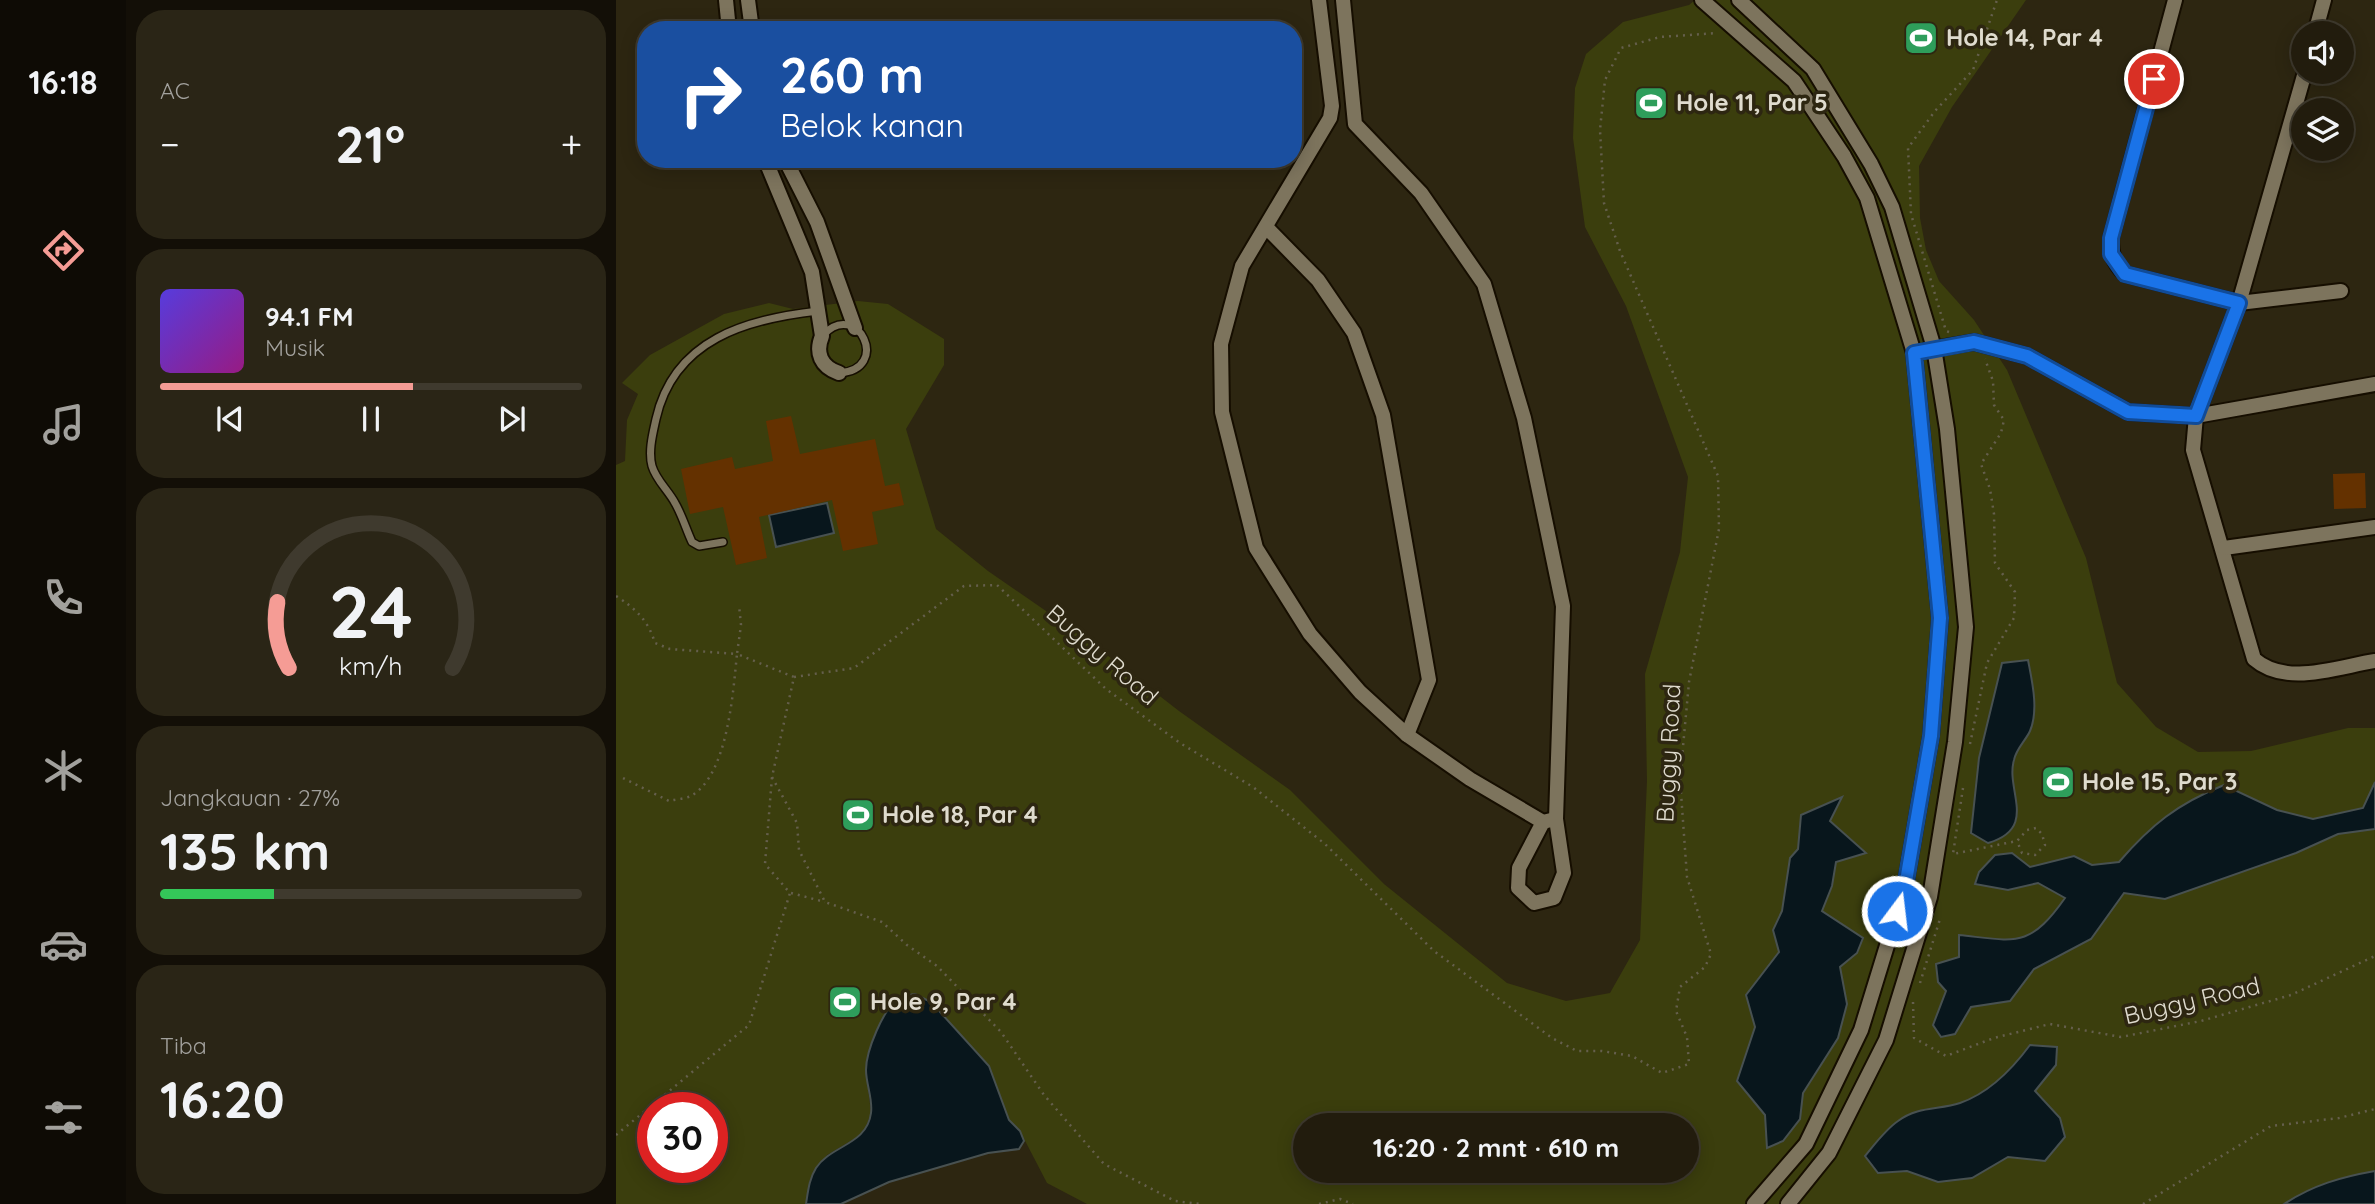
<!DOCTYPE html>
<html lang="id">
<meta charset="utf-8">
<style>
:root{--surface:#221c0d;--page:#2a2516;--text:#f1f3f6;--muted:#a2a19d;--line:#3f3a2e;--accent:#f59c95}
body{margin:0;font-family:Quicksand,sans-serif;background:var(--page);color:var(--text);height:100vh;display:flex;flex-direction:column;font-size:26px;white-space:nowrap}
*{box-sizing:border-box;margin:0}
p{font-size:23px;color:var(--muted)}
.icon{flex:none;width:38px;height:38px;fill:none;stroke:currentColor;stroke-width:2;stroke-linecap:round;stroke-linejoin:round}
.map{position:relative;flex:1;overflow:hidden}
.panel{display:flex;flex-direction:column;gap:10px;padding:10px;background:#130f07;width:490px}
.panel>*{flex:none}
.guide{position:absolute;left:21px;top:21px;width:665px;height:147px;border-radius:28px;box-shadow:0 4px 18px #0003,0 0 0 2px var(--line);background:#1a4fa0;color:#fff;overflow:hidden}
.controls{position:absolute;left:1675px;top:21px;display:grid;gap:14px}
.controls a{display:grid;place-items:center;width:63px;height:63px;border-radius:50%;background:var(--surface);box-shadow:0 4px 18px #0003,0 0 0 2px var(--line);font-size:35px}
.speed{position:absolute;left:21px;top:1092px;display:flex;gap:14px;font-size:35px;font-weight:700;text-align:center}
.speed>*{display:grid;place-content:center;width:91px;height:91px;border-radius:50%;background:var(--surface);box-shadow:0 4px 18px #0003,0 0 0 2px var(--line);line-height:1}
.speed .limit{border:10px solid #d22;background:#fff;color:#111}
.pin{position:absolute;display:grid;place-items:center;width:60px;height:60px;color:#fff;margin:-30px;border:4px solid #fff;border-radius:50%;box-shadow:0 2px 7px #0007}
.me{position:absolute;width:77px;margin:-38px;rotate:15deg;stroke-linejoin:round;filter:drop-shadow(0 0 5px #0008)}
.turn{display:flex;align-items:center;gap:24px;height:147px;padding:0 28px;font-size:32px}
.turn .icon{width:91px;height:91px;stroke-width:2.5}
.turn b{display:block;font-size:49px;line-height:60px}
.big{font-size:52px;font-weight:800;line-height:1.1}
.panel .widget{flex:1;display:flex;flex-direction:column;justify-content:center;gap:10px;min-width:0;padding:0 24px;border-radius:28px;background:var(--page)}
.panel .dial{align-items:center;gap:0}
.dial svg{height:182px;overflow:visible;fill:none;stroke:var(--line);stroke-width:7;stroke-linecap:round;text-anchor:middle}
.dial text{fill:var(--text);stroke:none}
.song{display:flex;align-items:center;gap:21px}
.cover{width:84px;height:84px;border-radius:10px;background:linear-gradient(135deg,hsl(250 70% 55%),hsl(310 70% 35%))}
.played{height:7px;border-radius:4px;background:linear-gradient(90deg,var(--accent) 60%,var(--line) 60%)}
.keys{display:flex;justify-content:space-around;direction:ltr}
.heat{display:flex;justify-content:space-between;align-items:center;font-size:38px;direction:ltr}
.charge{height:10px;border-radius:5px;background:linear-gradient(90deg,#34c759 27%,var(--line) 0)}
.trip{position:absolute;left:677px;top:1113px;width:406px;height:70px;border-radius:35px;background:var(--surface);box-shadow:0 4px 18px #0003,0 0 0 2px var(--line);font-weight:800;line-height:70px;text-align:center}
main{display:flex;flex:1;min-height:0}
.menu{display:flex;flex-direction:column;width:126px;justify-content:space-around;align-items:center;background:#0e0b05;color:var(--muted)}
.menu .icon{width:49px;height:49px}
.menu .active{color:var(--accent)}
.menu b{font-size:32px;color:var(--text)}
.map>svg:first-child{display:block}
.green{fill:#3b3e0d;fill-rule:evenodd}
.water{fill:#08161c;stroke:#485151;stroke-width:2}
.building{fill:#643100}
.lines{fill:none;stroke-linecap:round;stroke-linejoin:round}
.lane-casing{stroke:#160e00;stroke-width:10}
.street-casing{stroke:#160e00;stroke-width:18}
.path{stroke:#655f4c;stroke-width:2.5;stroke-dasharray:2 5;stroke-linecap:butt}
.lane{stroke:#7d745d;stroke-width:7}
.street{stroke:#7d745d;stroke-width:14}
.route-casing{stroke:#114b97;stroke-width:18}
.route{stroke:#1a73e8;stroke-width:12}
.labels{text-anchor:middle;stroke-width:7;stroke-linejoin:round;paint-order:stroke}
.poi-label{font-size:24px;font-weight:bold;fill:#dfdbce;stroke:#2d2611;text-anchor:start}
.street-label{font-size:24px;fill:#dfdbce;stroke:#2d2611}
</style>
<main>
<nav class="menu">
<b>16:18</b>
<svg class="icon active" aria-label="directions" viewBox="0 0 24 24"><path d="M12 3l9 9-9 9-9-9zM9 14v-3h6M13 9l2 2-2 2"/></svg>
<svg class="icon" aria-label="music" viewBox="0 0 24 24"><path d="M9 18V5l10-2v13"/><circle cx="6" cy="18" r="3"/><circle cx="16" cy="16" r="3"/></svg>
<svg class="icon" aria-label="phone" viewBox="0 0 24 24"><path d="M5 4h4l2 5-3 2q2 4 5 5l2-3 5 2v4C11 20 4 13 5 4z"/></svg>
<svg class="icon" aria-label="climate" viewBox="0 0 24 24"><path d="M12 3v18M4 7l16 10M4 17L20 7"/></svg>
<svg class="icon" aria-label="car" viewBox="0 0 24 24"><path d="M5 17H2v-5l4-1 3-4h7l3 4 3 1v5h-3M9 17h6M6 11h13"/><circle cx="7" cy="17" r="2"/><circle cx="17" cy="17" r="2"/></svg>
<svg class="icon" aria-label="filters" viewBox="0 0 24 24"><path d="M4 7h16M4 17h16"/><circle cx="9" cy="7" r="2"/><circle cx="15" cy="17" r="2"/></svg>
</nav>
<section class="panel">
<div class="widget"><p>AC</p>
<div class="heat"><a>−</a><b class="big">21°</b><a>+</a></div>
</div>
<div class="widget">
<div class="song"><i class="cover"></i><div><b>94.1 FM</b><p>Musik</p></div></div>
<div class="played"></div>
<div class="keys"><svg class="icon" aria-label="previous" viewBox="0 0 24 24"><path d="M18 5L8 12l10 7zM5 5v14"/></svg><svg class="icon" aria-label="pause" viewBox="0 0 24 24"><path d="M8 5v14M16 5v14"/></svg><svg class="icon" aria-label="next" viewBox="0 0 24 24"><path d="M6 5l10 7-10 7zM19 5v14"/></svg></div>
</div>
<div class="widget dial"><svg viewBox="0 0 100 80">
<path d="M14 69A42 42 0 1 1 86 69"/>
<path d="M14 69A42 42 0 0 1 9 40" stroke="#f59c95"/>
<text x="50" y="56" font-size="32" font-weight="700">24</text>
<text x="50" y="72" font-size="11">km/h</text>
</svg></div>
<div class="widget"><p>Jangkauan · 27%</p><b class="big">135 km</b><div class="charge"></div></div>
<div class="widget"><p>Tiba</p><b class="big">16:20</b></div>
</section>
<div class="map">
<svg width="1759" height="1204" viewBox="0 0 1759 1204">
<rect width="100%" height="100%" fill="#2d2611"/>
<!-- green -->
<path class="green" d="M1079 0H1410L1336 107 1303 166 1304 218 1310 250 1323 281 1358 320 1391 370 1470 558 1501 683 1540 727 1582 752 1635 751 1732 728H1759V1171C1725 1177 1697 1185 1668 1204H471L431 1183 404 1131 393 1120 373 1066 315 1002 284 997 261 1031 250 1070 255 1113 248 1133 211 1155 194 1180 190 1204H0V465L9 461 11 420 22 394 6 383 34 355 108 314 153 303 177 309 242 301 272 304 328 339V365L290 429 320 529 372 571 469 638 563 711 674 790 768 884 891 983 950 1001 994 993 1024 940 1031 781 1029 674 1064 552 1072 477 1010 306 969 227 957 138 959 88 970 54 1007 22 1073 5ZM37 1108H96V1167H37ZM690 1125H1071V1171H690Z"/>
<!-- water -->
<g class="water">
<path d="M211 503 218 533 160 547 153 515Z"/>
<path d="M1412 660C1416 681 1423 710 1414 731 1410 740 1400 749 1398 760 1389 790 1423 828 1372 843L1355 833 1363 758 1386 663Z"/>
<path d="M1759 782V829L1722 834 1680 853 1549 899 1508 893 1475 939 1418 969 1394 1001 1355 1007 1339 1034 1325 1037 1317 1025 1330 991 1322 982 1320 964 1343 957V935C1400 941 1413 949 1449 898L1422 883 1392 890 1359 884 1363 872 1379 855 1396 853 1414 867 1458 856 1476 865 1503 862C1535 825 1561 804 1608 785L1661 810 1697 819 1747 808Z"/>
<path d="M1226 797 1214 821 1250 853 1220 862 1216 886 1206 911 1247 938 1241 953 1224 967 1231 1004 1222 1038 1187 1093 1184 1119 1167 1141 1151 1148 1149 1115 1121 1081 1139 1027 1130 995 1163 952 1157 930 1166 911 1174 858 1182 849 1185 815Z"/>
<path d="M299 994 315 1002 373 1066 393 1120 404 1131 408 1141 403 1149 372 1153 273 1182 225 1204H190C192 1192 193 1179 200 1168 215 1145 251 1145 255 1113 257 1099 250 1084 250 1070 250 1051 267 1009 283 998 287 995 294 995 299 994Z"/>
<path d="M1414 1045 1441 1047 1440 1065 1419 1091 1444 1118 1449 1137 1429 1161 1392 1157 1356 1178 1322 1182 1291 1171 1262 1173 1249 1156C1259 1144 1269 1130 1282 1121 1302 1106 1323 1110 1344 1103 1373 1093 1397 1068 1414 1045Z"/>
<path d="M1759 1171V1204H1668C1697 1185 1725 1177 1759 1171Z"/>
</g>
<!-- building -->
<g class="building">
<path d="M175 416 184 454 259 439 269 486 283 483 288 505 256 512 262 544 227 551 216 500 143 517 151 558 120 565 107 507 74 514 65 469 116 457 119 469 157 461 150 421Z"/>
<path d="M1749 473 1750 508 1718 509 1717 474Z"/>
</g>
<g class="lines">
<!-- lane casing -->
<g class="lane-casing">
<g id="lane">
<path d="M207 335C242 298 276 370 223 373"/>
<path d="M107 542 83 546 76 542C70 529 66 515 59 503 52 490 40 480 36 466 32 451 37 433 40 419 58 339 131 319 202 311"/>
</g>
</g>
<!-- street casing -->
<g class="street-casing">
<g id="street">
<path d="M110 0 113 30"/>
<path d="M132 0 136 30"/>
<path d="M703 0 716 106 714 118 626 266 605 344 606 412 640 548 694 634 744 692 791 735 854 779 927 822 935 820"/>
<path d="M727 0 739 124 805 193 868 284 908 418 947 606 940 819 948 873 938 898 918 903 902 888 903 868 927 822"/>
<path d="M1086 0 1178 81 1228 156 1251 198 1298 353 1324 618 1315 736 1289 887 1245 1030 1190 1144 1138 1204"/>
<path d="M1123 0 1197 69 1255 164 1276 207 1318 348 1331 429 1350 627 1339 742 1314 897 1270 1040 1213 1153 1172 1204"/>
<path d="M1559 0 1495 238C1495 254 1497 262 1509 274L1623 303 1725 291"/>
<path d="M1699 33 1708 0"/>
<path d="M1689 72 1623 303 1580 416 1577 450 1638 659C1670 687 1721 667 1759 661"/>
<path d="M149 159 196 272 206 336C199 353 205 367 223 373"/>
<path d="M169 159 201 222 239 328"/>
<path d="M650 227 702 280 738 333 767 415 813 680 791 735"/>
<path d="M1311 350 1358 342 1411 356 1512 412 1580 416 1759 384"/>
<path d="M1608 548 1759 527"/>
</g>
</g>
<!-- path -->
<g class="path">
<path d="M1333 332 1330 331 1295 214 1292 148 1319 111 1357 70 1381 0"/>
<path d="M0 596C20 609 32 620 39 643L54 649 121 654 125 625 123 605"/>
<path d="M178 677 238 668 348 586 381 585 490 689 564 743 637 787 709 844 818 951 936 1038 961 1051H986L1016 1056 1046 1073 1073 1064 1071 1037 1060 1011 1064 987 1089 967 1095 954 1071 877 1064 779 1073 682 1103 529 1102 476 1004 251 988 203 984 130 989 80 1005 48 1044 37 1101 33"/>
<path d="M1354 744 1371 663 1398 618 1399 592 1379 563 1378 514 1374 489 1365 464 1385 433 1388 420 1378 405 1377 381 1369 359"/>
<path d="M156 777 181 823 183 850 209 902 266 922 291 945 321 966 385 1032 428 1095 488 1164 559 1201 584 1204"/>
<path d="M1347 788 1337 854 1401 841 1411 830 1420 828 1426 834 1429 845 1419 855 1406 853 1401 841"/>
<path d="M175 893 209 902"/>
<path d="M1304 983 1324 919"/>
<path d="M1297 1002 1298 1038 1330 1056 1378 1038 1434 1024 1505 1037 1585 1021 1675 995 1759 956"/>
<path d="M0 1135 133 1025 174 893 149 864 156 777 178 677 121 654C117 692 112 775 75 796 69 799 60 799 53 801L5 777"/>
<path d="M703 1204 724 1199 737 1204"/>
<path d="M1527 1204 1655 1126 1723 1118 1759 1109"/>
</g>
<!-- lane -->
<use href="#lane" class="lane"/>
<!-- street -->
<use href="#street" class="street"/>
</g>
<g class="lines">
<!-- route casing -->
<g class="route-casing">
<path id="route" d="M1281 911 1289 887 1315 736 1324 618 1298 353 1358 342 1411 356 1512 412 1580 416 1623 303 1509 274 1495 254V238L1538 79"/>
</g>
<!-- route -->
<use href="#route" class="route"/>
</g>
<!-- icons -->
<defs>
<g id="stadium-square" transform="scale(1.75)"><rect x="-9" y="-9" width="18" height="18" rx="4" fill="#2e9e5b" stroke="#2d2611"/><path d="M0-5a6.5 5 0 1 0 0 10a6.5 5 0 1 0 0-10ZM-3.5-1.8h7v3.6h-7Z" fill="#fff"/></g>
</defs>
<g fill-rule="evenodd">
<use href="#stadium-square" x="1305" y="38"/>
<use href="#stadium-square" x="1035" y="103"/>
<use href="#stadium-square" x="1442" y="782"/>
<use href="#stadium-square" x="242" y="815"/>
<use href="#stadium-square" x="229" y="1002"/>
</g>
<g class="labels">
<!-- poi labels -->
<g class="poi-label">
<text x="1330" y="46">Hole 14, Par 4</text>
<text x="1060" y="111">Hole 11, Par 5</text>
<text x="1466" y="790">Hole 15, Par 3</text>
<text x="266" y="823">Hole 18, Par 4</text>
<text x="254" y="1010">Hole 9, Par 4</text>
</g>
<!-- street labels -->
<g class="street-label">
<text transform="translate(486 655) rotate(41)" y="8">Buggy Road</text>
<text transform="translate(1053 753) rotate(-87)" y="8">Buggy Road</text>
<text transform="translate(1576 1001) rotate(-13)" y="8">Buggy Road</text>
</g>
</g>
</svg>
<div class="controls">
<a><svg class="icon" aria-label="sound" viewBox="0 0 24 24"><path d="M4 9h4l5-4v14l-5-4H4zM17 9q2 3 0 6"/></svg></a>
<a><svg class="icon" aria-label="layers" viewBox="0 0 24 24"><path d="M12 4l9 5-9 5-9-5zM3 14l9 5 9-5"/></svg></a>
</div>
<div class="speed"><div class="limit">30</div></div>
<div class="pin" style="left:1538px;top:79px;background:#d93025"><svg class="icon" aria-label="arrive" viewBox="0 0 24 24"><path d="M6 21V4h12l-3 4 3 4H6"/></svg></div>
<svg class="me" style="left:1281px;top:911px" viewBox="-20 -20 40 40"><circle r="17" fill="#1a73e8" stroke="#fff" stroke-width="3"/><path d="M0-11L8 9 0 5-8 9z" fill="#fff"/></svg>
<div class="trip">16:20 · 2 mnt · 610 m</div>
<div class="guide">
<div class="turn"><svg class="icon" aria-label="right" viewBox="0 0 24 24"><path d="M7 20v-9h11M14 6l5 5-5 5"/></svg><div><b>260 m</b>Belok kanan</div></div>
</div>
</div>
</main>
